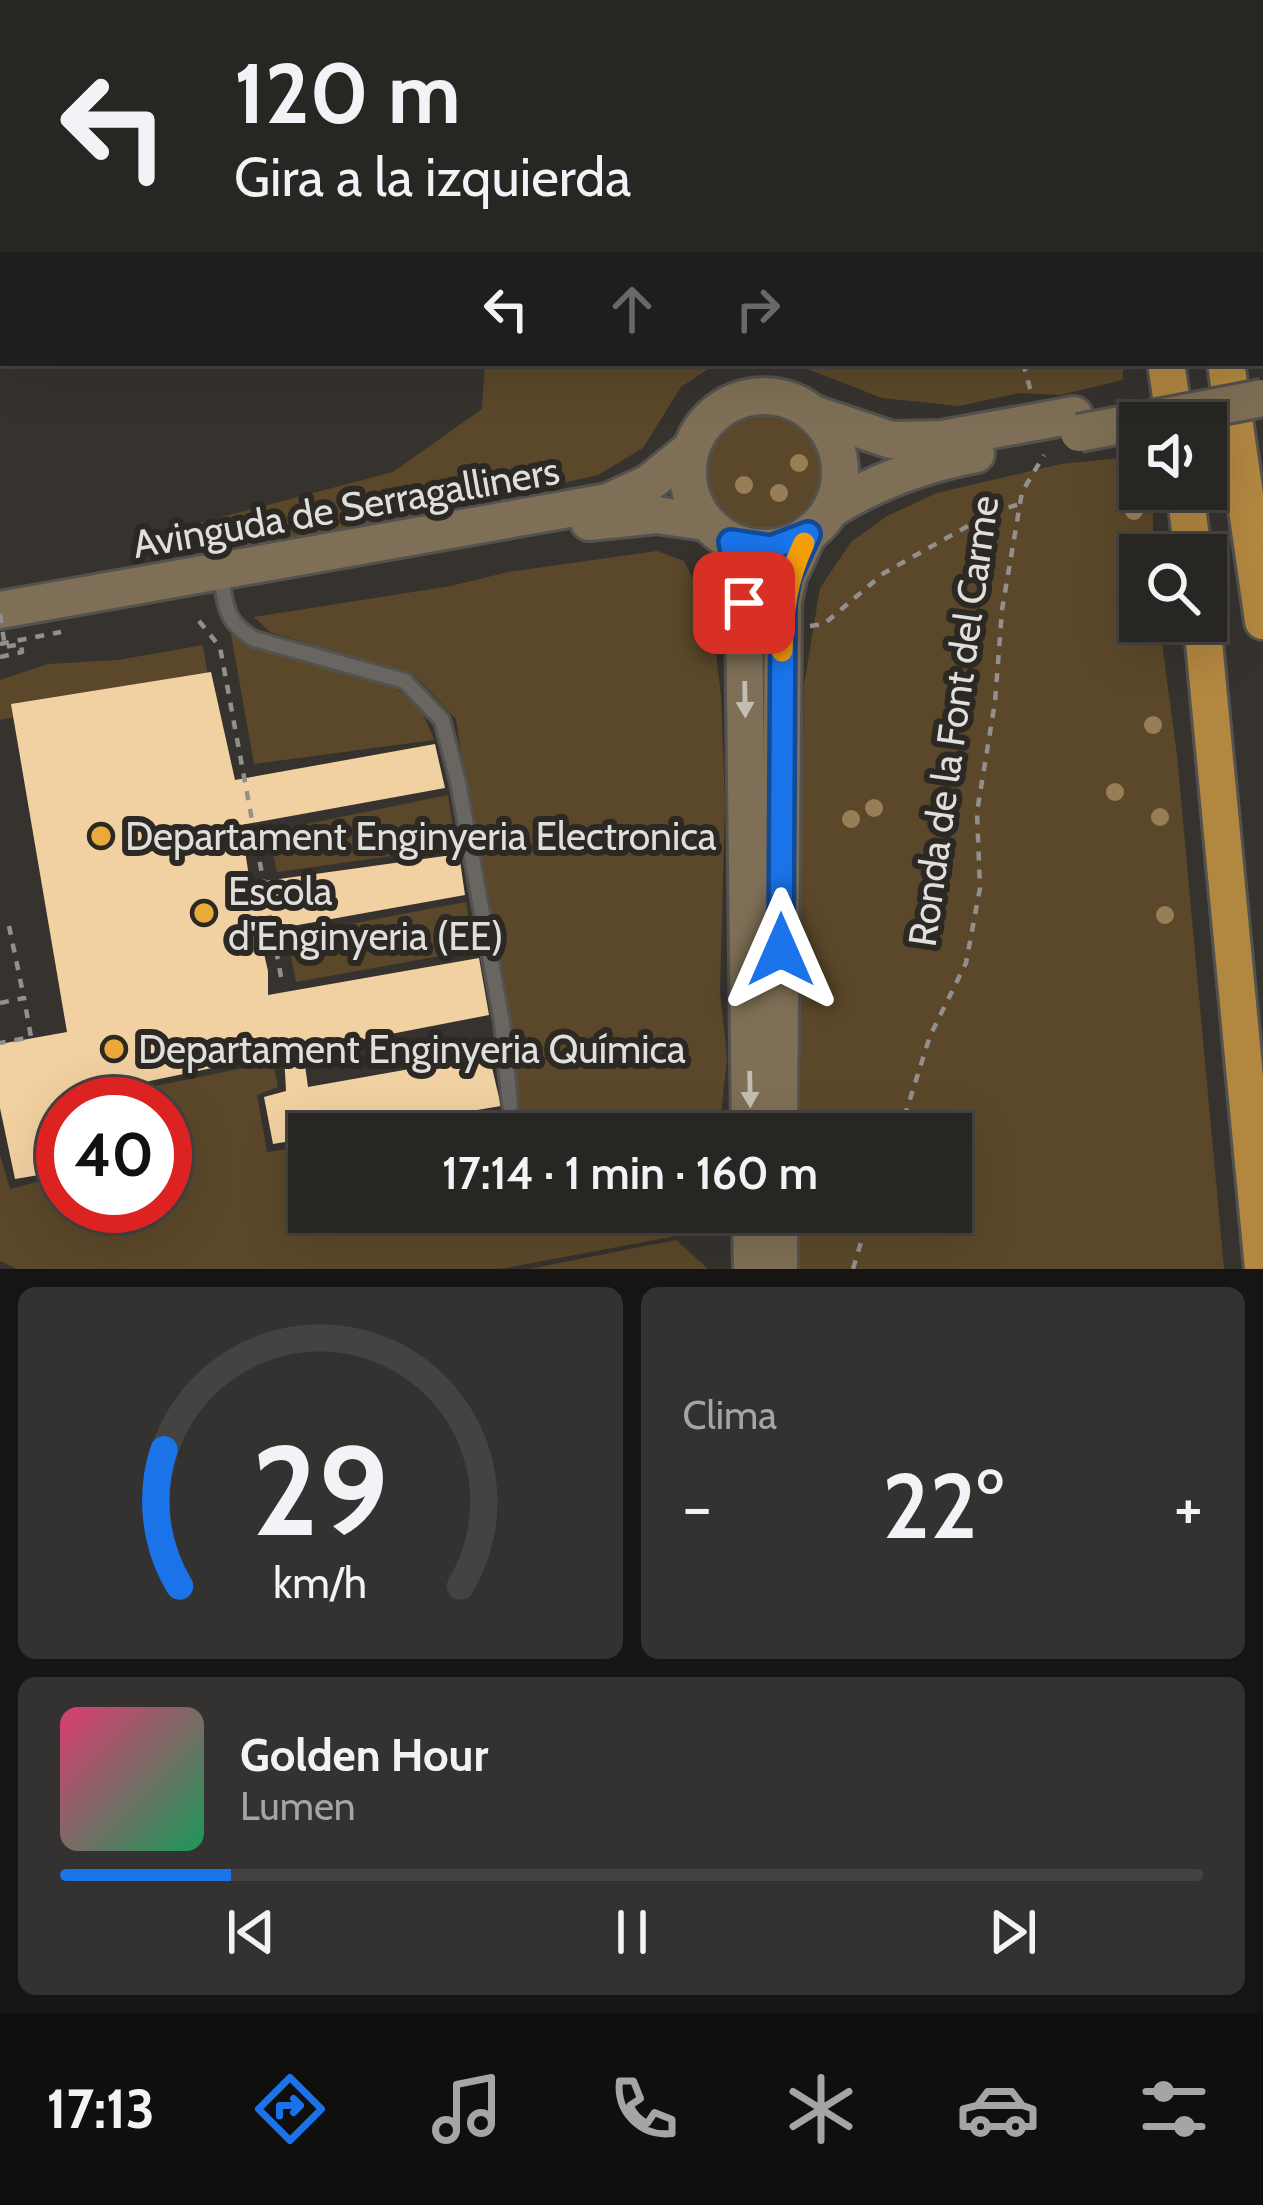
<!DOCTYPE html>
<html lang="es">
<meta charset="utf-8">
<style>
:root{--surface:#282623;--page:#343230;--text:#f1f3f6;--muted:#a5a5a6;--line:#444341;--accent:#1a73e8}
body{margin:0;font-family:Cabin,sans-serif;background:var(--page);color:var(--text);height:100vh;display:flex;flex-direction:column;font-size:45px;white-space:nowrap}
*{box-sizing:border-box;margin:0}
p{font-size:39px;color:var(--muted)}
.icon{flex:none;width:66px;height:66px;fill:none;stroke:currentColor;stroke-width:2;stroke-linecap:round;stroke-linejoin:round}
.map{position:relative;height:1269px;overflow:hidden}
.side{display:flex;flex-direction:column;gap:18px;padding:18px;background:#161513;flex:1}
.side>*{flex:none}
.guide{position:absolute;left:0px;top:0px;width:1263px;height:366px;box-shadow:0 12px 48px #0002,0 0 0 3px var(--line);background:#282623;color:var(--text);overflow:hidden}
.controls{position:absolute;left:1119px;top:402px;display:grid;gap:24px}
.controls a{display:grid;place-items:center;width:108px;height:108px;border-radius:0px;background:var(--surface);box-shadow:0 12px 48px #0002,0 0 0 3px var(--line);font-size:60px}
.speed{position:absolute;left:36px;top:1077px;display:flex;gap:24px;font-size:60px;font-weight:700;text-align:center}
.speed>*{display:grid;place-content:center;width:156px;height:156px;border-radius:50%;background:var(--surface);box-shadow:0 12px 48px #0002,0 0 0 3px var(--line);line-height:1}
.speed .limit{border:18px solid #d22;background:#fff;color:#111}
.pin{position:absolute;display:grid;place-items:center;width:102px;height:102px;color:#fff;margin:-51px;border-radius:24px;box-shadow:0 6px 18px #0006}
.me{position:absolute;width:132px;margin:-66px;rotate:0deg;stroke-linejoin:round;filter:drop-shadow(0 0 9px #0008)}
.turn{display:flex;align-items:center;gap:42px;height:252px;padding:0 36px;font-size:54px}
.turn .icon{width:156px;height:156px;stroke-width:2.5}
.turn b{display:block;font-size:84px;line-height:102px}
.lanes{display:flex;align-items:center;height:114px;padding:0 36px;background:#0003;justify-content:center;gap:60px;direction:ltr}
.lanes .off{opacity:.35}
.big{font-size:90px;font-weight:600;line-height:1.1}
.side .tile{flex:1;display:flex;flex-direction:column;justify-content:center;gap:18px;min-width:0;padding:0 42px;border-radius:18px;background:var(--page)}
.side .dial{align-items:center;gap:0}
.dial svg{height:312px;overflow:visible;fill:none;stroke:var(--line);stroke-width:7;stroke-linecap:round;text-anchor:middle}
.dial text{fill:var(--text);stroke:none}
.song{display:flex;align-items:center;gap:36px}
.cover{width:144px;height:144px;border-radius:18px;background:linear-gradient(135deg,hsl(340 70% 55%),hsl(150 70% 35%))}
.played{height:12px;border-radius:6px;background:linear-gradient(90deg,var(--accent) 15%,var(--line) 15%)}
.keys{display:flex;justify-content:space-around;direction:ltr}
.heat{display:flex;justify-content:space-between;align-items:center;font-size:66px;direction:ltr}
.side .tiles{flex:1;display:grid;gap:18px;grid-template-columns:1fr 1fr}
.tile:last-child{grid-column:span 2}
.trip{position:absolute;left:288px;top:1113px;width:684px;height:120px;border-radius:0px;background:var(--surface);box-shadow:0 12px 48px #0002,0 0 0 3px var(--line);font-weight:600;line-height:120px;text-align:center}
.tabs{display:flex;height:192px;justify-content:space-around;align-items:center;background:#100f0e;color:var(--muted)}
.tabs .icon{width:84px;height:84px}
.tabs .active{color:var(--accent)}
.tabs b{font-size:54px;color:var(--text)}
.map>svg:first-child{display:block}
.green{fill:#5b482a}
.building{fill:#f1d1a1}
.lines{fill:none;stroke-linecap:round;stroke-linejoin:round}
.lane-casing{stroke:#54524e;stroke-width:20}
.secondary-casing{stroke:#54524e;stroke-width:42}
.highway-casing{stroke:#54524e;stroke-width:42}
.path{stroke:#92908d;stroke-width:4.5;stroke-dasharray:9 9;stroke-linecap:butt}
.lane{stroke:#696560;stroke-width:14}
.secondary{stroke:#7f6f56;stroke-width:36}
.highway{stroke:#b28740;stroke-width:36}
.secondary-bridge-casing{stroke:#54524e;stroke-width:42;stroke-linecap:butt}
.path-bridge{stroke:#92908d;stroke-width:4.5;stroke-dasharray:9 9;stroke-linecap:butt}
.secondary-bridge{stroke:#7f6f56;stroke-width:36}
.tree{fill:#987e56}
.oneway{fill:#c4bdb4}
.route-casing{stroke:#114b97;stroke-width:30}
.route{stroke:#1a73e8;stroke-width:21}
.slow{stroke:#f59e0b;stroke-width:21}
.poi-dot{fill:#eaaa39;stroke:#2c2925;stroke-width:4.5}
.labels{text-anchor:middle;stroke-width:12;stroke-linejoin:round;paint-order:stroke}
.street-label{font-size:39px;fill:#e1dfdc;stroke:#2c2925}
.poi-label{font-size:39px;fill:#e1dfdc;stroke:#2c2925;text-anchor:start}
</style>
<div class="map">
<svg width="1263" height="1269" viewBox="0 0 1263 1269">
<rect width="100%" height="100%" fill="#36332f"/>
<!-- green -->
<g class="green">
<path d="M0 0H1071L1072 3H3V280Z"/>
<path d="M485 363H717L681 387 643 448 598 475 226 560 199 523 393 472 482 409Z"/>
<path d="M792 363H1132L1133 368 1123 370V380L1060 395 1019 393 959 406 882 398Z"/>
<circle cx="763" cy="472" r="59"/>
<path d="M1140 456V489H1153V555H1140V621H1159L1177 755 1224 1269H796V1212H951V1134H796L804 685 820 588 851 542 887 516 937 493 1061 464Z"/>
<path d="M657 551 684 561 695 583 697 603 715 645 721 697 725 803 720 992 727 1057 719 1134H384L502 1115 515 1119 456 719 416 677 270 632 254 617 451 586 508 572Z"/>
<path d="M231 634 397 689 420 707 434 740 254 764Z"/>
<path d="M203 645 208 677 0 720V680L48 664 118 660Z"/>
<path d="M448 795 456 847 277 872 268 832Z"/>
<path d="M466 902 473 950 296 982 287 936Z"/>
<path d="M273 1062 278 1087 257 1095 267 1152 309 1146V1212H722L723 1216 692 1233 500 1269H17L0 1261V1155L10 1189 63 1175V1206H165V1104H66Z"/>
<path d="M676 1240 708 1269H529Z"/>
</g>
<!-- building -->
<path class="building" d="M211 672 235 780 435 744 445 788 241 825 250 883 459 854 465 895 259 932 268 971V995L479 958 489 1015 303 1051 308 1087 489 1055 501 1106 334 1134H309V1138L273 1144 264 1097 286 1091 284 1053 59 1100 63 1171 15 1179 0 1108V1044L67 1032 11 704Z"/>
<g class="lines">
<!-- lane casing -->
<g class="lane-casing">
<path id="lane" d="M223 588C226 614 231 624 254 639L405 681 442 720 458 782 502 1022 510 1105"/>
</g>
<!-- secondary casing -->
<g class="secondary-casing">
<g id="secondary">
<circle cx="764" cy="472" r="76"/>
<path d="M814 414 891 440 942 439 1074 415"/>
<path d="M830 510C876 481 923 464 976 454"/>
<path d="M589 522 656 515 706 522"/>
<path d="M731 541 744 603 750 1134"/>
<path d="M0 610 608 502 649 483 691 449"/>
<path d="M779 1134 783 603 788 577 808 534"/>
<path d="M751 1212 752 1269"/>
<path d="M779 1269V1212"/>
</g>
</g>
<!-- highway casing -->
<g class="highway-casing">
<g id="highway">
<path d="M1112 0 1113 3"/>
<path d="M1171 0V3"/>
<path d="M1216 0 1217 3"/>
<path d="M1260 283 1263 303"/>
<path d="M1166 363 1175 423"/>
<path d="M1226 363 1263 621"/>
<path d="M1185 489 1193 555"/>
<path d="M1202 621 1263 1269"/>
</g>
</g>
<!-- path -->
<g class="path">
<path d="M352 0 353 3"/>
<path d="M962 0V3"/>
<path d="M1023 363 1031 392"/>
<path d="M199 621 220 647 282 982"/>
<path d="M810 626 824 624 884 573 993 512 1020 504"/>
<path d="M0 644 61 632"/>
<path d="M0 657 22 652 21 644 5 647"/>
<path d="M9 926 24 998"/>
<path d="M0 1003 24 998 31 1037 0 1043"/>
<path d="M899 1134 930 1036 966 963 980 888 977 812 995 702 1002 610 1022 492 1044 455"/>
<path d="M853 1269 870 1212"/>
</g>
<!-- lane -->
<use href="#lane" class="lane"/>
<!-- secondary -->
<use href="#secondary" class="secondary"/>
<!-- highway -->
<use href="#highway" class="highway"/>
<!-- secondary-bridge casing -->
<g class="secondary-bridge-casing">
<path id="secondary-bridge" d="M1079 433 1263 398"/>
</g>
<!-- path-bridge -->
<path class="path-bridge" d="M0 614 5 647"/>
<!-- secondary-bridge -->
<use href="#secondary-bridge" class="secondary-bridge"/>
</g>
<!-- trees -->
<g class="tree">
<circle cx="799" cy="463" r="9"/>
<circle cx="744" cy="485" r="9"/>
<circle cx="779" cy="493" r="9"/>
<circle cx="1134" cy="511" r="9"/>
<circle cx="1153" cy="725" r="9"/>
<circle cx="1115" cy="792" r="9"/>
<circle cx="874" cy="808" r="9"/>
<circle cx="1160" cy="817" r="9"/>
<circle cx="851" cy="819" r="9"/>
<circle cx="1165" cy="915" r="9"/>
</g>
<!-- one-way arrows -->
<defs><path id="oneway-solid" d="M-6-.8H1V-3.2L6.5 0L1 3.2V.8H-6Z" transform="scale(3)"/></defs>
<g class="oneway">
<use href="#oneway-solid" transform="translate(745 699) rotate(89)"/>
<use href="#oneway-solid" transform="translate(750 1089) rotate(89)"/>
</g>
<g class="lines">
<!-- route casing -->
<g class="route-casing">
<path id="route" d="M744 603 731 542 771 548 808 534 788 577 783 603 781 950"/>
</g>
<!-- route -->
<use href="#route" class="route"/>
<!-- slow -->
<path class="slow" d="M782 651C783 610 787 580 804 543"/>
</g>
<!-- markers -->
<g class="poi-dot">
<circle cx="101" cy="836" r="12"/>
<circle cx="204" cy="913" r="12"/>
<circle cx="114" cy="1049" r="12"/>
</g>
<g class="labels">
<!-- street labels -->
<g class="street-label">
<text transform="translate(346 507) rotate(-10)" y="14">Avinguda de Serragalliners</text>
<text transform="translate(953 721) rotate(-82)" y="14">Ronda de la Font del Carme</text>
</g>
<!-- poi labels -->
<g class="poi-label">
<text x="125" y="850">Departament Enginyeria Electronica</text>
<text x="228" y="905">Escola<tspan x="228" dy="45">d'Enginyeria (EE)</tspan></text>
<text x="138" y="1063">Departament Enginyeria Química</text>
</g>
</g>
</svg>
<div class="controls">
<a><svg class="icon" aria-label="sound" viewBox="0 0 24 24"><path d="M4 9h4l5-4v14l-5-4H4zM17 9q2 3 0 6"/></svg></a>
<a><svg class="icon" aria-label="search" viewBox="0 0 24 24"><circle cx="10" cy="10" r="6"/><path d="M15 15l6 6"/></svg></a>
</div>
<div class="speed"><div class="limit">40</div></div>
<div class="pin" style="left:744px;top:603px;background:#d93025"><svg class="icon" aria-label="arrive" viewBox="0 0 24 24"><path d="M6 21V4h12l-3 4 3 4H6"/></svg></div>
<svg class="me" style="left:781px;top:950px" viewBox="-20 -20 40 40"><path d="M0-17L14 15 0 8-14 15z" fill="#1a73e8" stroke="#fff" stroke-width="4"/></svg>
<div class="trip">17:14 · 1 min · 160 m</div>
<div class="guide">
<div class="turn"><svg class="icon" aria-label="left" viewBox="0 0 24 24"><path d="M17 20v-9H6M10 6l-5 5 5 5"/></svg><div><b>120 m</b>Gira a la izquierda</div></div>
<div class="lanes"><svg class="icon" aria-label="left" viewBox="0 0 24 24"><path d="M17 20v-9H6M10 6l-5 5 5 5"/></svg><svg class="icon off" aria-label="ahead" viewBox="0 0 24 24"><path d="M12 20V5M6 11l6-6 6 6"/></svg><svg class="icon off" aria-label="right" viewBox="0 0 24 24"><path d="M7 20v-9h11M14 6l5 5-5 5"/></svg></div>
</div>
</div>
<section class="side">
<div class="tiles">
<div class="tile dial"><svg viewBox="0 0 100 80">
<path d="M14 69A42 42 0 1 1 86 69"/>
<path d="M14 69A42 42 0 0 1 10 34" stroke="#1a73e8"/>
<text x="50" y="56" font-size="32" font-weight="700">29</text>
<text x="50" y="72" font-size="11">km/h</text>
</svg></div>
<div class="tile"><p>Clima</p>
<div class="heat"><a>−</a><b class="big">22°</b><a>+</a></div>
</div>
<div class="tile">
<div class="song"><i class="cover"></i><div><b>Golden Hour</b><p>Lumen</p></div></div>
<div class="played"></div>
<div class="keys"><svg class="icon" aria-label="previous" viewBox="0 0 24 24"><path d="M18 5L8 12l10 7zM5 5v14"/></svg><svg class="icon" aria-label="pause" viewBox="0 0 24 24"><path d="M8 5v14M16 5v14"/></svg><svg class="icon" aria-label="next" viewBox="0 0 24 24"><path d="M6 5l10 7-10 7zM19 5v14"/></svg></div>
</div>
</div>
</section>
<nav class="tabs">
<b>17:13</b>
<svg class="icon active" aria-label="directions" viewBox="0 0 24 24"><path d="M12 3l9 9-9 9-9-9zM9 14v-3h6M13 9l2 2-2 2"/></svg>
<svg class="icon" aria-label="music" viewBox="0 0 24 24"><path d="M9 18V5l10-2v13"/><circle cx="6" cy="18" r="3"/><circle cx="16" cy="16" r="3"/></svg>
<svg class="icon" aria-label="phone" viewBox="0 0 24 24"><path d="M5 4h4l2 5-3 2q2 4 5 5l2-3 5 2v4C11 20 4 13 5 4z"/></svg>
<svg class="icon" aria-label="climate" viewBox="0 0 24 24"><path d="M12 3v18M4 7l16 10M4 17L20 7"/></svg>
<svg class="icon" aria-label="car" viewBox="0 0 24 24"><path d="M5 17H2v-5l4-1 3-4h7l3 4 3 1v5h-3M9 17h6M6 11h13"/><circle cx="7" cy="17" r="2"/><circle cx="17" cy="17" r="2"/></svg>
<svg class="icon" aria-label="filters" viewBox="0 0 24 24"><path d="M4 7h16M4 17h16"/><circle cx="9" cy="7" r="2"/><circle cx="15" cy="17" r="2"/></svg>
</nav>
